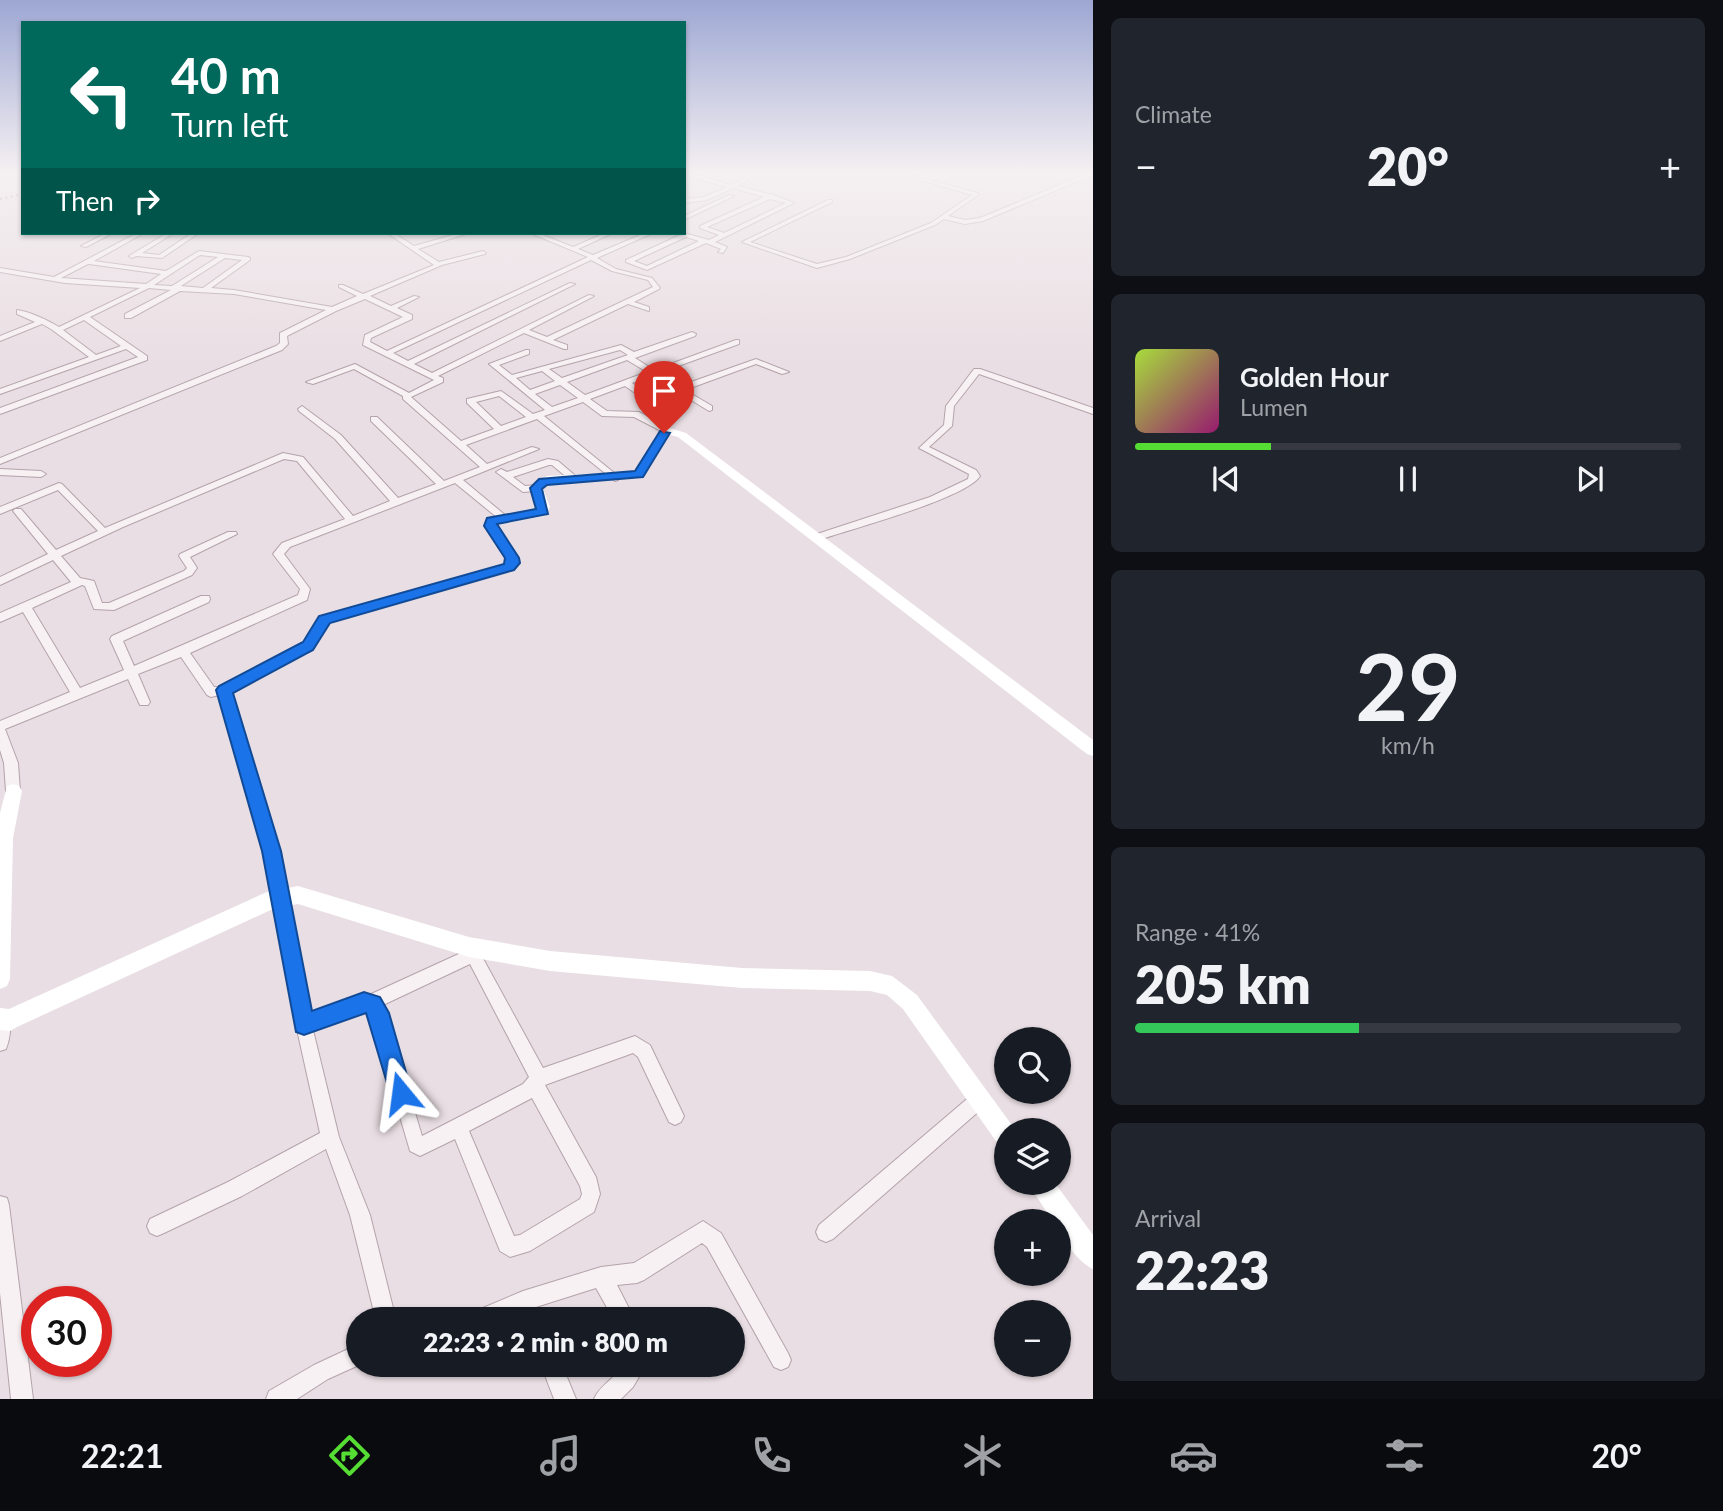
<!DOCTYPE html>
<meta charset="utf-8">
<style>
:root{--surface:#171b24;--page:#20242c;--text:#f1f3f6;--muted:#9ea1a6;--line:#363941;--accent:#56dd34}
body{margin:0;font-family:Lato,sans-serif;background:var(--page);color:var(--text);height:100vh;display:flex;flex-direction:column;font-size:26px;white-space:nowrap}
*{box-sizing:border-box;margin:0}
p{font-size:23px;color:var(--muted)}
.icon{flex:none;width:38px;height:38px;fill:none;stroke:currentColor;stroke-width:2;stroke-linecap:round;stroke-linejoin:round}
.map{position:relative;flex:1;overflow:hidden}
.details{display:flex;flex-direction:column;gap:18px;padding:18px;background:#0d0f14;width:630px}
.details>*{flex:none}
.banner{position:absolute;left:21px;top:21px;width:665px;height:214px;border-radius:0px;box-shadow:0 2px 5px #0004;background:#00695c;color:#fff;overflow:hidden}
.controls{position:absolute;left:994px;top:1027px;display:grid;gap:14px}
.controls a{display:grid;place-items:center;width:77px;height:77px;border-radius:50%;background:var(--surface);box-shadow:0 2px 5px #0004;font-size:35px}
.speed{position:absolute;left:21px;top:1286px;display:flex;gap:14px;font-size:35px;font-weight:700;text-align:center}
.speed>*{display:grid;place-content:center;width:91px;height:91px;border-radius:50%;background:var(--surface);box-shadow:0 2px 5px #0004;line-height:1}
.speed .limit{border:10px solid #d22;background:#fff;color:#111}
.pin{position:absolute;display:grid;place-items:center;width:60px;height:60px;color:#fff;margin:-72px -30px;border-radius:50% 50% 50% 0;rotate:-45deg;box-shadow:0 0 7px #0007}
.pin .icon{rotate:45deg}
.me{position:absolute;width:77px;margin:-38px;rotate:344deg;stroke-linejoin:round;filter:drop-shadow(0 0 5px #0008)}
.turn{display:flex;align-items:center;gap:24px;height:147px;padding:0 35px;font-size:32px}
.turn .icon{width:91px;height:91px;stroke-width:2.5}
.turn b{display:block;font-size:49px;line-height:60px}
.then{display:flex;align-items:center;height:66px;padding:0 35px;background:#0003;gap:14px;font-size:26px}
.big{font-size:52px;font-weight:800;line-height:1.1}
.details .card{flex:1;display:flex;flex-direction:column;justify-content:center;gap:10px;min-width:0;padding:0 24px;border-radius:10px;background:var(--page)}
.details .dial{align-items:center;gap:0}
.dial b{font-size:91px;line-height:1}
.song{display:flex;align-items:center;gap:21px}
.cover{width:84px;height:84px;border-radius:10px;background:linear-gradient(135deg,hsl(80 70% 55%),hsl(320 70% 35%))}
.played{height:7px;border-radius:4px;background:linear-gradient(90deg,var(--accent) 25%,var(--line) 25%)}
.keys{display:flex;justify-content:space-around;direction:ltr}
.heat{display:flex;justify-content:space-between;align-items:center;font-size:38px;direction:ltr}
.charge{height:10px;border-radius:5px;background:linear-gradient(90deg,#34c759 41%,var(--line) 0)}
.trip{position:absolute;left:346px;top:1307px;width:399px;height:70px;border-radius:35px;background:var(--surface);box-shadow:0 2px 5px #0004;font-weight:800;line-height:70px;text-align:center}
.tabs{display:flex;height:112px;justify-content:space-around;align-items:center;background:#090b0e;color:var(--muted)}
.tabs .icon{width:49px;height:49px}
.tabs .current{color:var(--accent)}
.tabs b{font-size:32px;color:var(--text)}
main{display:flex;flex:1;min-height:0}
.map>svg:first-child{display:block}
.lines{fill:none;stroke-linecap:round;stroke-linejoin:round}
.street-casing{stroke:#b4a3aa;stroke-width:2}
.street{fill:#f7f1f3;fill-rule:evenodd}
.secondary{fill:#fff;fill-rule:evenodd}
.rail{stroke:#947583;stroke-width:2;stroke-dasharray:2 3.5;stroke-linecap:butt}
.route{fill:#1a73e8;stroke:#114b97;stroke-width:2}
</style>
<main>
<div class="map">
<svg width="1093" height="1399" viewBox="0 0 1093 1399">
<rect width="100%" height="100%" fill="#e9dee3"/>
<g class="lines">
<!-- street casing -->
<g class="street-casing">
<g id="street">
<path d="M684 171 731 185 756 171H761L738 186 773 195 794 203 715 242 727 247 723 253 718 252 721 249 706 243 647 270 626 262V260L680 235 676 233H684L709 240 719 235 700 228V226L764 197 733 188 707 200 684 203V199L704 197 727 187 684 175ZM770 199 786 203 724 233 707 227ZM686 237 699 241 647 266 634 261Z"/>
<path d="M890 171H897L978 193V195L948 216 965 220 980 218 1093 171V175L983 221 965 224 944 219 935 225 850 259 817 268 742 242 828 200H832V202L750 242 817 264 846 257 931 223 972 195Z"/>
<path d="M729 195 734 196 684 220V216Z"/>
<path d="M106 233H113L86 247 81 246Z"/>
<path d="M137 233H144L94 261 166 271 199 251 248 257 250 258V260L211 288 234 290 332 307 357 296 339 287V285H343L363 294 434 265 387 233H394L414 246 460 233H469L418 249 439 262 483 251 486 253 485 254 442 265 370 296 391 306 414 296 419 297 397 308 412 315V319L371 338 370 342 387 351 588 257 530 233H538L573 247 605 233H613L578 249 593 255 645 233H653L597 258 616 269 652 278 660 288 659 289 634 302 649 307V311L628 304 553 340 567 345V349H564L524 333 438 376 443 378V382L411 397 461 441 494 429 467 403V399L501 391 533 414 545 410 489 364 526 350H529V354L499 365 512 375 621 345 634 352 692 332 696 334 695 336 635 358 654 370 736 340H739V344L659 373 680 386 756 359 789 372 782 374 756 364 685 390 712 406V410L709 411 652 376 632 383 667 407V411H661L625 386 590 399 607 411 639 412 670 429V433L667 434 634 417 602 416 583 402 544 416 618 476V480L615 481 537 419 466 445 487 464 532 447 539 449 463 480 505 515V519H499L455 483 290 547 284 554 310 589 307 600 190 653 214 687H228L230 690 228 693 211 697 207 695 181 657 138 674 150 702 148 705H140L128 679 5 729 18 763 20 791 18 795 13 797 8 795 6 791 4 763 0 750V721L70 692 23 612 0 622V613L71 582 53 560 0 585V577L48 554 13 511 15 509H21L56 550 98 531 58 490 0 514V507L59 483 62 484 105 528 283 453 303 457 353 516 390 501 335 439 299 411 298 409 302 406 341 435 398 498 436 484 371 421V417H377L444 481 480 467 403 399V396L354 369 313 384 306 382 355 364 409 393 434 380 363 345 365 335 403 317 365 299 336 311 287 336 288 344 282 350 0 464V458L276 346 280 343V333L326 310 234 294 180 291 131 318H125V314L171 290 149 288 90 317 147 356V360L0 414V408L138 357 126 349 0 394V389L89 357 51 329 42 324 0 341V336L35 322 17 314V310C31 312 47 320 59 327L140 288 65 283 0 272V268L54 277ZM200 255 218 257 172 286 154 285ZM225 258 242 260 203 288 181 286ZM591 260 612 271 648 280 653 287 547 337 529 330 594 296 589 295 432 373 414 364 575 284 570 283 408 361 393 353ZM88 264H89L161 274 146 284 61 278ZM84 320 121 346 96 355 63 330ZM620 350 628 355 562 378 549 369ZM627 360 647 372 585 395 567 382ZM542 371 555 381 530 390 516 378ZM560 385 578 398 552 407 535 394ZM499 396 526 417 501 426 476 402ZM284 459 297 461 345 519 282 543 273 554 300 589 298 595 134 666 123 641 209 602 210 599 209 596H201L112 636 110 639 124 670 80 688 32 608 82 585 85 586 94 609 114 610 192 575 197 568 190 557 237 534 236 532H228L180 554 179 556 187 568 184 571 109 603H102L94 581 80 578 61 556 123 527Z"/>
<path d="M167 233H174L142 253 159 255 192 233H199L162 258 136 256 132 258 129 256Z"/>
<path d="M974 369H980L1093 408V414L979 374 954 406 952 426 929 447 976 470 980 476C967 498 851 529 822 539H814V535L930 497 968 479 969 474 919 448 944 425 946 406Z"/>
<path d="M548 459 558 461 578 478 576 480H570L552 465H549L513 477 525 486 536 485 541 488 536 491 523 492 496 472 501 469 507 472Z"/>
<path d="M0 469 41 471 46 474 41 477 0 475Z"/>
<path d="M280 890 285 892 287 897 310 1014 364 994 369 995 463 952 461 947 464 942 469 939 474 942 543 1068 635 1036 650 1045 684 1116 681 1122 675 1125 669 1122 638 1057 633 1053 545 1085 596 1177 600 1194 594 1212 530 1251 510 1257 500 1251 455 1139 420 1156 410 1151 371 1017 367 1011 364 1010 313 1030 339 1137 370 1215 396 1320H376L350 1215 326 1149 242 1196 164 1233 157 1236 150 1233 147 1226 150 1219 228 1182 320 1133 296 1025 273 897 275 892ZM470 964 529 1077 523 1084 422 1136 383 1005ZM532 1098 580 1186 582 1194 580 1199 520 1235 514 1236 469 1131Z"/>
<path d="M2 1013 8 1015C12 1025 10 1039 6 1049L0 1051V1014Z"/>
<path d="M980 1090 986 1093 989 1099 986 1105 833 1239 826 1242 819 1239 816 1232 819 1225 974 1093Z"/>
<path d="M0 1196 7 1198 9 1205 33 1399H11L0 1293Z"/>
<path d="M703 1221 721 1233 788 1353 791 1360 788 1367 781 1370 774 1367 707 1247 702 1243 644 1280 637 1283 617 1285 635 1320H614L596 1288 536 1307 541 1320H521L518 1313 503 1320H468L471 1313 523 1291 601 1267 634 1263Z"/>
<path d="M359 1344V1365L328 1379 297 1399H266L269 1391 314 1365Z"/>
<path d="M541 1365H562L576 1399H554Z"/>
<path d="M624 1365H646L633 1387 621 1399H594C600 1385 615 1378 624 1365Z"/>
</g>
</g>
<!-- street -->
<use href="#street" class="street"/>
<!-- secondary -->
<g class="secondary">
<path d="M670 428 686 433 1093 740V756L1087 754 678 437 670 435 643 478 550 483 543 489 550 507 545 516 497 524 520 561 514 570 330 624 308 654 233 693 280 851 288 888 298 886 469 937 550 951 742 968 870 971 892 976 917 995 1014 1128 1015 1130H1006V1147L998 1144 903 1009 887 995 870 991 742 988 550 971 469 957 298 904 275 908 17 1027 10 1031 0 1030V1008L9 1009 269 891 262 851 216 690 218 686 298 646 320 616 504 564 506 561 484 526 486 518 536 510 538 507 530 488 547 476 635 472 660 431Z"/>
<path d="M13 784 19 786 22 791 13 838 10 979 7 986 0 989V813L7 786Z"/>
<path d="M1028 1183H1055L1093 1235V1269C1079 1263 1059 1237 1059 1222H1053Z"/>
</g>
<!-- rail -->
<path class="rail" d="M0 199 23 194"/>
</g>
<!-- sky -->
<linearGradient id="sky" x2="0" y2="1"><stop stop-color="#9da7d3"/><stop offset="0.47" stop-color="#f5f0f2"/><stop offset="1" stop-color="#f5f0f2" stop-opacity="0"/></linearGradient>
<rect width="1093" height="367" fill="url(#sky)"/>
<!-- route -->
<path class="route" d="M660 431 670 433 643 477 547 485 542 489 548 514 497 524 519 558 520 563 514 570 330 623 313 650 233 693 281 851 312 1011 364 992 380 997 389 1013 412 1093 409 1101 401 1104 393 1101 390 1093 366 1013 304 1035 296 1032 262 851 216 690 219 686 303 642 319 616 504 564 505 558 484 526 487 518 536 509 530 488 539 479 635 471Z"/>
</svg>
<div class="controls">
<a><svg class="icon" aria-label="search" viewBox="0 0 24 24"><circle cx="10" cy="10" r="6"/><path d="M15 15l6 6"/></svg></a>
<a><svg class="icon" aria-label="layers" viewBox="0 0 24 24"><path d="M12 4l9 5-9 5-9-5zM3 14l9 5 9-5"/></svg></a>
<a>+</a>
<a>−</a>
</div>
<div class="speed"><div class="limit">30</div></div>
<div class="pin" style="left:664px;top:433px;background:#d93025"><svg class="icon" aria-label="arrive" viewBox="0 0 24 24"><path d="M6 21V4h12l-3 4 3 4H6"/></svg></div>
<svg class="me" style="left:401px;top:1093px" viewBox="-20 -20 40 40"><path d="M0-17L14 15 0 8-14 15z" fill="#1a73e8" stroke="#fff" stroke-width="4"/></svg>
<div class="trip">22:23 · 2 min · 800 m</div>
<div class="banner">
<div class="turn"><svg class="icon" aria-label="left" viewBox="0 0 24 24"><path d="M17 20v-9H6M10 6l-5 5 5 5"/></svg><div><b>40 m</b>Turn left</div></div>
<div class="then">Then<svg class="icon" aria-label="right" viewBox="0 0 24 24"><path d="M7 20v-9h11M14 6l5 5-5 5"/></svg></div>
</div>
</div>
<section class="details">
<div class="card"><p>Climate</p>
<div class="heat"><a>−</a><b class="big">20°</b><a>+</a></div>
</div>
<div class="card">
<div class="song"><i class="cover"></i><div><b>Golden Hour</b><p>Lumen</p></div></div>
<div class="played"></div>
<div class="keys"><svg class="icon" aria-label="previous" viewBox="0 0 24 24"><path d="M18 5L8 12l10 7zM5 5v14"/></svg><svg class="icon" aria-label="pause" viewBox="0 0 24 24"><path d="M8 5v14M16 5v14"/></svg><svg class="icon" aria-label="next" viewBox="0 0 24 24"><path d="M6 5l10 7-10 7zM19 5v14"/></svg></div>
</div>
<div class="card dial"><b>29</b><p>km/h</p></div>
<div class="card"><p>Range · 41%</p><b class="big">205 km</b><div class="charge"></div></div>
<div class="card"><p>Arrival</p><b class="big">22:23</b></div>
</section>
</main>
<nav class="tabs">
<b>22:21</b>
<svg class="icon current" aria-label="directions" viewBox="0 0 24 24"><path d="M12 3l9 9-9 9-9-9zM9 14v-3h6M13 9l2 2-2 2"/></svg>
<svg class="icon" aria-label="music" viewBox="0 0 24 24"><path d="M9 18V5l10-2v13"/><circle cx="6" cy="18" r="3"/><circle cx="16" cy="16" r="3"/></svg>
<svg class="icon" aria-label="phone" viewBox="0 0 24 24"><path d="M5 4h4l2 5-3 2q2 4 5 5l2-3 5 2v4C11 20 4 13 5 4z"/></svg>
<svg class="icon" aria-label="climate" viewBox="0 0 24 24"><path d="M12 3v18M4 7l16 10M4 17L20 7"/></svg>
<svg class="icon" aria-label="car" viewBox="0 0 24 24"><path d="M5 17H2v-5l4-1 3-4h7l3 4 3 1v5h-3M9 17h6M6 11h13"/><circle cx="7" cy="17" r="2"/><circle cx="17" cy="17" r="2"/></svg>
<svg class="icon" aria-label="filters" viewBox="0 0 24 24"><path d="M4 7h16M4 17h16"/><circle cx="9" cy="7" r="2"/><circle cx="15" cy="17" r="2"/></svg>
<b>20°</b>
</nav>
